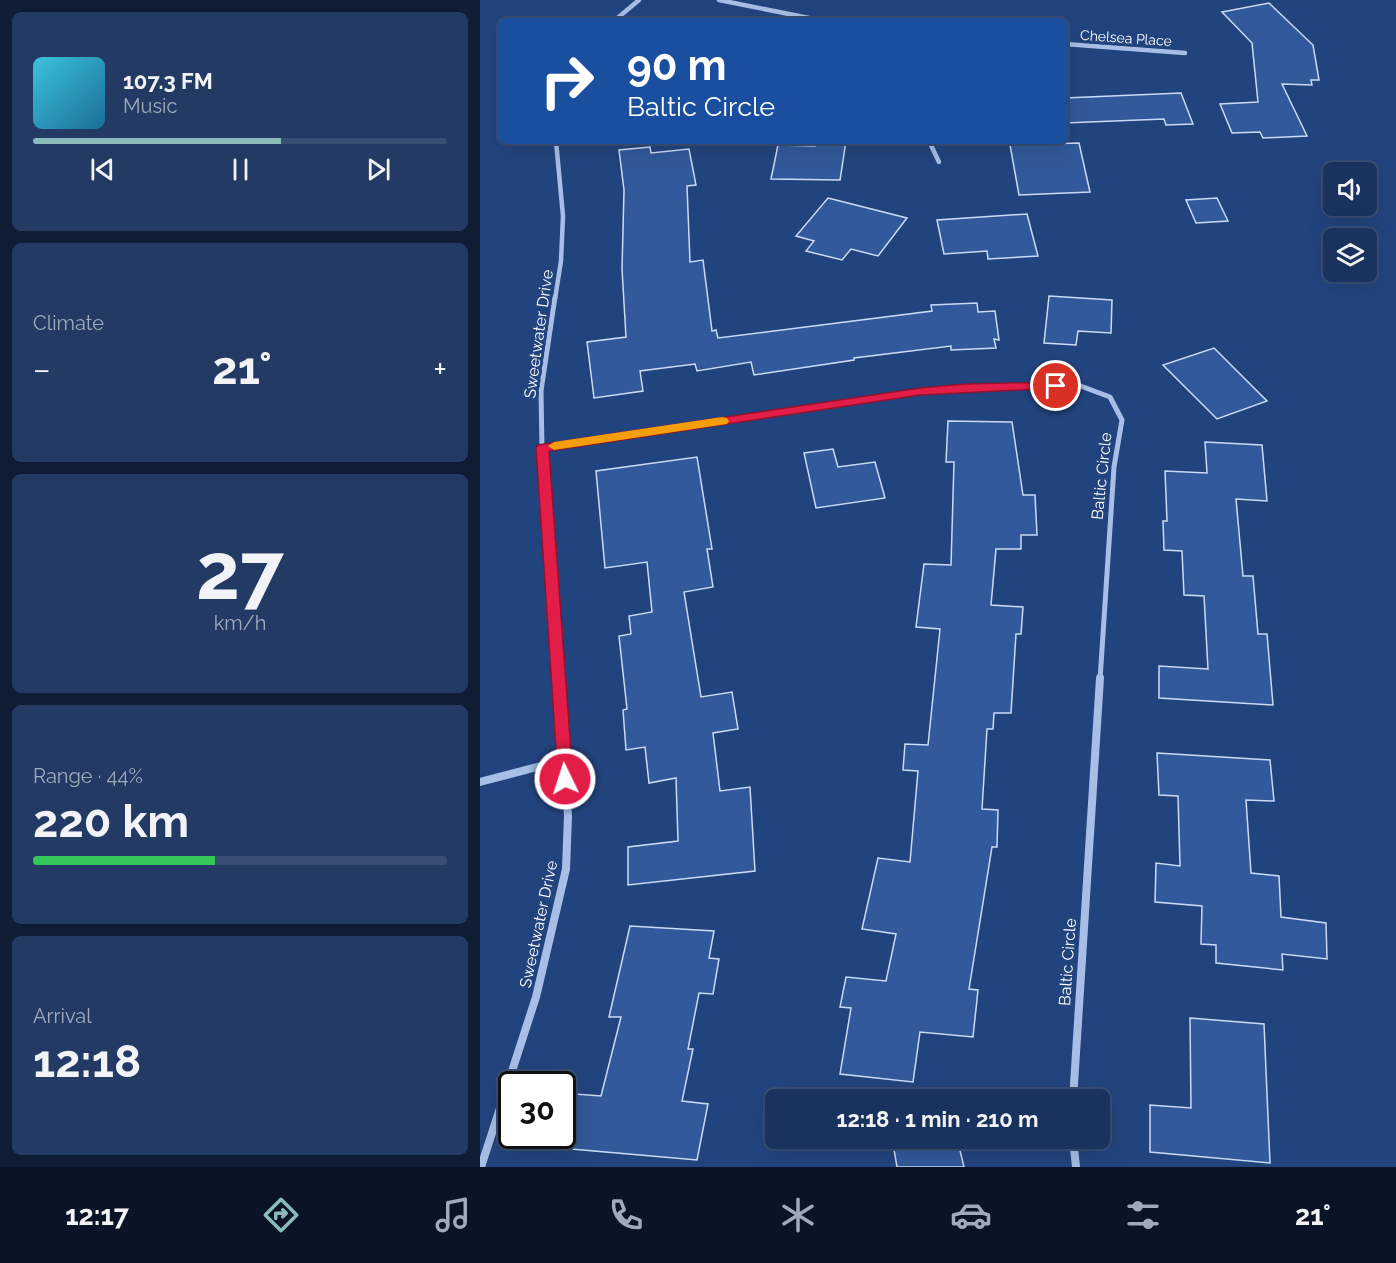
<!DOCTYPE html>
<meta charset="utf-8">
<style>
:root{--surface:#1a335e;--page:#233b64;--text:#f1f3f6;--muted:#9faabc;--line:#384e73;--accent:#8bbbb9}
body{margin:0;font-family:Raleway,sans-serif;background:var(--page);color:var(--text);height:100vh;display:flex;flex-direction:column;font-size:22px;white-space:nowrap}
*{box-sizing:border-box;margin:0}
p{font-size:20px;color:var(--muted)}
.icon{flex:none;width:33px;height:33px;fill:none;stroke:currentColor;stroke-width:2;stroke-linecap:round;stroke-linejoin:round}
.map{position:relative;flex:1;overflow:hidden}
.panel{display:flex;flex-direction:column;gap:12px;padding:12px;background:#0e1c34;width:480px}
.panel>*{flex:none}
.hud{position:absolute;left:18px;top:18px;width:570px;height:126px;border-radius:9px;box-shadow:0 6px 24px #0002,0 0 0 2px var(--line);background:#1a4fa0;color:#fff;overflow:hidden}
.fabs{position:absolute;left:843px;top:162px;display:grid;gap:12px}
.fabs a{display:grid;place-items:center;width:54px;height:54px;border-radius:9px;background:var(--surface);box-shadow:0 6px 24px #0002,0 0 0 2px var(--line);font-size:30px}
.speed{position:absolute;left:18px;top:1071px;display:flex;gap:12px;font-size:30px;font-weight:700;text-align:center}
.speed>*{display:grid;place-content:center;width:78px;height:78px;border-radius:50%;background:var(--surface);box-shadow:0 6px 24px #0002,0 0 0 2px var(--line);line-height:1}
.speed .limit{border:3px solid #111;border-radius:9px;background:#fff;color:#111}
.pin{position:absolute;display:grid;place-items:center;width:51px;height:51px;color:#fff;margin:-26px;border:3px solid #fff;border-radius:50%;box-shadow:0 2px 6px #0007}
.me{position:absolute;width:66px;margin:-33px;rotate:356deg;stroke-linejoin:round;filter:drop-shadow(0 0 4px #0008)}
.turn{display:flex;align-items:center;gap:21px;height:126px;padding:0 30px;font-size:27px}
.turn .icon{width:78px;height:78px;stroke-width:2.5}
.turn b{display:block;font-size:42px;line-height:51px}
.big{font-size:45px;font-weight:700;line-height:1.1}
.panel .tile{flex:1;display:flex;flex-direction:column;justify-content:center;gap:9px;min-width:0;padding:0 21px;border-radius:9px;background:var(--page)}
.panel .dial{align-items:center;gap:0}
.dial b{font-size:78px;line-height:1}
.song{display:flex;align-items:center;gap:18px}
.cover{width:72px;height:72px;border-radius:9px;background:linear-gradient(135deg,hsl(190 70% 55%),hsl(200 70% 35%))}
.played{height:6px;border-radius:3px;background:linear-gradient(90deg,var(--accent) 60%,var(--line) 60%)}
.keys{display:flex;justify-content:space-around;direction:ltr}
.heat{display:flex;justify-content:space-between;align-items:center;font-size:33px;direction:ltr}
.charge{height:9px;border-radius:4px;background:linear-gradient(90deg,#34c759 44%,var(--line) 0)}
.trip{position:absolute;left:285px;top:1089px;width:345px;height:60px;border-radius:9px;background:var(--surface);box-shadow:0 6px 24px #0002,0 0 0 2px var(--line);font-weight:700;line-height:60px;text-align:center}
.menu{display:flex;height:96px;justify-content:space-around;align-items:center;background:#0a1426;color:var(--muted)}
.menu .icon{width:42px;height:42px}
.menu .on{color:var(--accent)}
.menu b{font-size:27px;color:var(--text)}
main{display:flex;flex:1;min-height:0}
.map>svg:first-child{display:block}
.building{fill:#32599b;stroke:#cbdbf5;stroke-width:1.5}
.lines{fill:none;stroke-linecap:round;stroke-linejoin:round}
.minor-far2{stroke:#a7bfe6;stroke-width:4.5}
.minor-far1{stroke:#a7bfe6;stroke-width:5}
.minor{stroke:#a7bfe6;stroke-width:8}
.route{fill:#e11d48;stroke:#92132f;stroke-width:1.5}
.slow{fill:#f59e0b}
.labels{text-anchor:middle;stroke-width:6;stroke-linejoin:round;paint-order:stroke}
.far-street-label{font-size:14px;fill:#fff;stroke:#22447e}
.street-label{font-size:16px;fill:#fff;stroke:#22447e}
</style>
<main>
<section class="panel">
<div class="tile">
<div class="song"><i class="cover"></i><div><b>107.3 FM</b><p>Music</p></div></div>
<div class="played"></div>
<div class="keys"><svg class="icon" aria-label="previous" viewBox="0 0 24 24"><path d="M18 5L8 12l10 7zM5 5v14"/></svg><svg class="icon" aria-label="pause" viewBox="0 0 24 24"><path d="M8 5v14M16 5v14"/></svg><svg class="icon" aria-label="next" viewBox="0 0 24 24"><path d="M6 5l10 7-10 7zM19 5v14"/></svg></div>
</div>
<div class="tile"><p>Climate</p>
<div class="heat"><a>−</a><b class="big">21°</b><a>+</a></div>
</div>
<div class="tile dial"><b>27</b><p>km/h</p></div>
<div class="tile"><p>Range · 44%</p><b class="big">220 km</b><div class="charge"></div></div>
<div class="tile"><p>Arrival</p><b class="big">12:18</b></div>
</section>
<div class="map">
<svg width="916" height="1167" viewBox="0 0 916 1167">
<rect width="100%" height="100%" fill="#22447e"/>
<!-- building -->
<g class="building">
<path d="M789 3 833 45 839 80H831L832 85 802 84 827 136 783 138 780 132 752 133 740 104 778 102 772 43 742 12Z"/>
<path d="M701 93 713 124 686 125 684 119 585 123V98Z"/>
<path d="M336 141H366L360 180 291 179 298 145 335 146Z"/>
<path d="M599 143 610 192 539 195 530 145Z"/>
<path d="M170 147 171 153 209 149 216 185 207 186 210 262 223 260 232 331 236 330 238 338 452 311 451 305 497 303 498 312 515 311 519 340 514 339 516 348 471 350V346L374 358V360L274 375 271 362 217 371 215 364 160 371 163 391 114 398 107 342 146 337 142 269 144 190 139 150Z"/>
<path d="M348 198 427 218 398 256 371 249 362 260 326 251 334 241 316 236Z"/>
<path d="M737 198 748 221 716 223 706 200Z"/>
<path d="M547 214 558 256 508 259 507 251 464 254 457 220Z"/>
<path d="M569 296 632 300 631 333 598 331 596 345 564 343Z"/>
<path d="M734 348 787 401 737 419 683 365Z"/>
<path d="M468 421 532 422 543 495H555L557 535H541V549H516L511 605 543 607 541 634H536L531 713H514L513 729H507L502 809 518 810 517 847H512L489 989 498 990 493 1037 440 1032 433 1082 360 1074 371 1008 360 1007 366 977 406 981 416 934 382 929 398 858 430 862 438 771 423 770 425 744 448 745 460 629 436 627 444 564 471 565 474 462H466Z"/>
<path d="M725 442 782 445 787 501 756 499 763 576H773L778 634H787L793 705 679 698V666L728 669 724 596 704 595 702 551 684 550 683 521H687L685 471 727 473Z"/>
<path d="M353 449 358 467 395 462 405 498 336 508 324 453Z"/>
<path d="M217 457 232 549H227L233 587 204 592 221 697 252 692 258 729 233 733 240 791 270 787 275 871 148 885V847L198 841 196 778 169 783 165 747 146 750 143 710 147 709 139 636 151 634 149 616 172 612 167 562 125 568 116 471Z"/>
<path d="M677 753 790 760 794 801 766 800 771 873 799 876 801 917 846 923 847 959 802 954 803 970 736 963V945L721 944 722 906 675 902 676 863 700 866 698 796 679 795Z"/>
<path d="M150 926 234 931 229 958 239 959 233 994 219 993 208 1049H213L202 1101 228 1104 217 1160 80 1148 95 1094 121 1096 141 1017H129Z"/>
<path d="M710 1018 784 1024 790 1163 670 1152V1105L711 1108Z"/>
<path d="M412 1138H477L484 1167H417Z"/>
</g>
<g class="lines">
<!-- minor-far2 -->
<g class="minor-far2">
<path d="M239 0 344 21"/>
<path d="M134 21 159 0"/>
<path d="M585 44 705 53"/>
<path d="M449 141 459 162"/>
<path d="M75 299 81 261 83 216 76 141"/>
</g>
<!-- minor-far1 -->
<g class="minor-far1">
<path d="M75 297 61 391 62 448 78 680"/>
<path d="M62 448 440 391 598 385 630 397 642 420 634 467 620 680"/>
</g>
<!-- minor -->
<g class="minor">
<path d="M0 782 84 760"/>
<path d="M593 1100 620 678"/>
<path d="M593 1138 596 1167"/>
<path d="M1 1167 56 997 86 869 88 816 78 678"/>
</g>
</g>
<!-- route -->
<path class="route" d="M576 382 582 386 580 388 440 395 69 451 93 779 91 783 85 785 80 783 78 779 56 448 58 445 440 388 485 384Z"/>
<!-- slow -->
<path class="slow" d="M242 417 247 418 249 421 247 424 74 450 68 446 74 442Z"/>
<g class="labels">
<!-- far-street labels -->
<g class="far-street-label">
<text transform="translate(646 38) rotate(4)" y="5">Chelsea Place</text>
</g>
<!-- street labels -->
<g class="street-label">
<text transform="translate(58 334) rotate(-82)" y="6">Sweetwater Drive</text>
<text transform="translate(621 476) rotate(-84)" y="6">Baltic Circle</text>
<text transform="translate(58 924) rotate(-78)" y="6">Sweetwater Drive</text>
<text transform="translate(587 962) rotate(-86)" y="6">Baltic Circle</text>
</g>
</g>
</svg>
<div class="fabs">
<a><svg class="icon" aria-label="sound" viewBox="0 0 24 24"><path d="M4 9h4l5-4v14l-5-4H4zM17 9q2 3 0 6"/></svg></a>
<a><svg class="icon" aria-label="layers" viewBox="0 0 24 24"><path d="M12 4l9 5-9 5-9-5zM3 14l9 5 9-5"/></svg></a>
</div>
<div class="speed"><div class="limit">30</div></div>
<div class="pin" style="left:576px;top:386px;background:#d93025"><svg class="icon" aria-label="arrive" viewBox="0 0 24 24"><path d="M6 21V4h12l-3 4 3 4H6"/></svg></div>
<svg class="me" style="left:85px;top:779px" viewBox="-20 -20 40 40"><circle r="17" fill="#e11d48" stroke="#fff" stroke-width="3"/><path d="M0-11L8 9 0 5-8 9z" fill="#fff"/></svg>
<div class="trip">12:18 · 1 min · 210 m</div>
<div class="hud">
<div class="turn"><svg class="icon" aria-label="right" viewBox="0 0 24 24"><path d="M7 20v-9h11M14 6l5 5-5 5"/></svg><div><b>90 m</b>Baltic Circle</div></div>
</div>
</div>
</main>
<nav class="menu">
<b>12:17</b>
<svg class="icon on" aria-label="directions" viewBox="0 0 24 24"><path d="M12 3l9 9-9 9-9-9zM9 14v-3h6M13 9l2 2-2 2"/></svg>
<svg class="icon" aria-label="music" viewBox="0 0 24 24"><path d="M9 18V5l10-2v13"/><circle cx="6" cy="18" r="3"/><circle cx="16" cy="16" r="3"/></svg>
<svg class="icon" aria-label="phone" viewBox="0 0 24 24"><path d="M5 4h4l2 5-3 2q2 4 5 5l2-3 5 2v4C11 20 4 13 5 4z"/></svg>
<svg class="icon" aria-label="climate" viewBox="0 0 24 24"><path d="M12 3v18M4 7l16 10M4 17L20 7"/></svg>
<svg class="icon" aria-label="car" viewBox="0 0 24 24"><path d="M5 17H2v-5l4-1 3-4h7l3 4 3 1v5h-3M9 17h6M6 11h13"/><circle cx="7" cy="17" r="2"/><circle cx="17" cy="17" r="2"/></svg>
<svg class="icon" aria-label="filters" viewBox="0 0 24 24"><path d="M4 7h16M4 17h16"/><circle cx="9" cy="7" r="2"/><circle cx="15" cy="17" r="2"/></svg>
<b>21°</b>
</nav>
